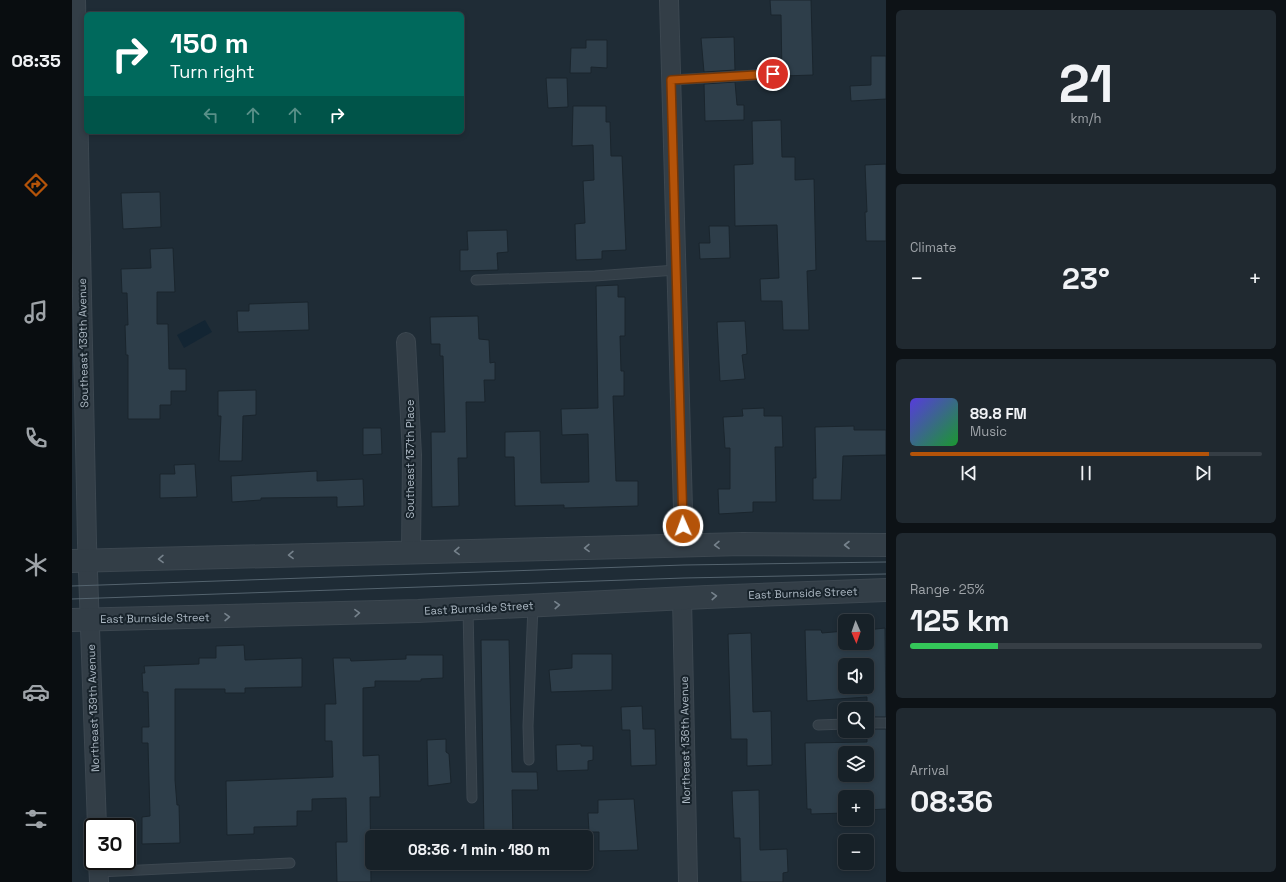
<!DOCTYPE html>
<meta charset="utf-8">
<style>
:root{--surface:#172128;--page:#202930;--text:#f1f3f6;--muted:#9ea3a8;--line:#363e45;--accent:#b45309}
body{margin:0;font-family:"Space Grotesk",sans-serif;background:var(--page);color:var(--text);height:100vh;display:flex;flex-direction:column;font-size:15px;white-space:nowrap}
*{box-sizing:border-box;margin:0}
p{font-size:13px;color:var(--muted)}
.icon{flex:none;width:22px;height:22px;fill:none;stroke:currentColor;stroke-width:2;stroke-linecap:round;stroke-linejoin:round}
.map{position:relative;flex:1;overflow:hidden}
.panel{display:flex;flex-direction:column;gap:10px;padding:10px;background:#0d1216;width:400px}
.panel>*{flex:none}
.guide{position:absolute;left:12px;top:12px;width:380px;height:122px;border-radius:6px;box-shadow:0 2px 6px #0003,0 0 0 1px var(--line);background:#00695c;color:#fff;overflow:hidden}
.needle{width:26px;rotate:178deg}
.fabs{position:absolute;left:766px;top:614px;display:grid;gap:8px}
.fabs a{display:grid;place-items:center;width:36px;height:36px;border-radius:6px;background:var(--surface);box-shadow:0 2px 6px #0003,0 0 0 1px var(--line);font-size:20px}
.speed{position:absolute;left:12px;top:818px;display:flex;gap:8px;font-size:20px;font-weight:700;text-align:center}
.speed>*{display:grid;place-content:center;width:52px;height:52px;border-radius:50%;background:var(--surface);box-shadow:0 2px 6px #0003,0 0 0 1px var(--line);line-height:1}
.speed .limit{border:2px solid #111;border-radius:6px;background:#fff;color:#111}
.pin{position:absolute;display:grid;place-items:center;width:34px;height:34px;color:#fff;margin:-17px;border:2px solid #fff;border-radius:50%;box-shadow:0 1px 4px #0007}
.me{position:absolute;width:44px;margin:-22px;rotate:358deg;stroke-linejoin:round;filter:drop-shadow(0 0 3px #0008)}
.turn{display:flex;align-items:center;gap:14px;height:84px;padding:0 20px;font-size:18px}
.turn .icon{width:52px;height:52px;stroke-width:2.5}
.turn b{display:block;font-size:28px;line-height:34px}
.lanes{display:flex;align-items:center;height:38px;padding:0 20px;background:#0003;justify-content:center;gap:20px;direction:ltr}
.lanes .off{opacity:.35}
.big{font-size:30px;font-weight:800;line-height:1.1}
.panel .card{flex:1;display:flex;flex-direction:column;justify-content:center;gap:6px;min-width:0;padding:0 14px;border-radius:6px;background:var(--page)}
.panel .dial{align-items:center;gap:0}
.dial b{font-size:52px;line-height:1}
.song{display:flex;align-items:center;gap:12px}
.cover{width:48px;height:48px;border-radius:6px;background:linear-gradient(135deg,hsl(250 70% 55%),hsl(130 70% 35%))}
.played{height:4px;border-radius:2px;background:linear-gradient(90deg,var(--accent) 85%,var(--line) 85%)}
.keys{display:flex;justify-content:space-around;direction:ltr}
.heat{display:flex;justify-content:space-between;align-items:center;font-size:22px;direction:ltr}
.charge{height:6px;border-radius:3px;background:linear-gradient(90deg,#34c759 25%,var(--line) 0)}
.trip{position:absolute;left:293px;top:830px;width:228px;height:40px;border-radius:6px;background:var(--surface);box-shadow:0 2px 6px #0003,0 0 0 1px var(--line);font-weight:800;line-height:40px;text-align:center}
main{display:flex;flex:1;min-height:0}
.menu{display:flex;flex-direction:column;width:72px;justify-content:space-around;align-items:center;background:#090d10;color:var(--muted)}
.menu .icon{width:28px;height:28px}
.menu .on{color:var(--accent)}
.menu b{font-size:18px;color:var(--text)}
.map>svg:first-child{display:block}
.water{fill:#132533}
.building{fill:#2e3e4a;stroke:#1a252d;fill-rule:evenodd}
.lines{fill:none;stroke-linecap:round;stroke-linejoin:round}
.service-casing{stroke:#3c4750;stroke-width:11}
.minor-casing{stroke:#3c4750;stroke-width:20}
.tertiary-casing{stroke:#3c4750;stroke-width:24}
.service{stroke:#333e47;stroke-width:9}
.minor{stroke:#333e47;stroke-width:18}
.tertiary{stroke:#333e47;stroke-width:22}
.tram{stroke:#54636e;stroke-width:1}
.oneway{stroke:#76828c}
.route-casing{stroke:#753606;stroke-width:10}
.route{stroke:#b45309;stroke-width:7}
.labels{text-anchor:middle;stroke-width:4;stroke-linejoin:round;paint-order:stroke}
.street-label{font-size:11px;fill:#adb9c4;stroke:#18232b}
</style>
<main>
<nav class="menu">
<b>08:35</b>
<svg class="icon on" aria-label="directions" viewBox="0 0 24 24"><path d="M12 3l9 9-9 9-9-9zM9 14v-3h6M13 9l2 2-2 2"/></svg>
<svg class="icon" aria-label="music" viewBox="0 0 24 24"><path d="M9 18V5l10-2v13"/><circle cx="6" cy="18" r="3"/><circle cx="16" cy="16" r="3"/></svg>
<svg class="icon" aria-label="phone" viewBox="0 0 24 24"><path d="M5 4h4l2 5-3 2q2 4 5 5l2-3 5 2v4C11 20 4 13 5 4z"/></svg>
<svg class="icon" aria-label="climate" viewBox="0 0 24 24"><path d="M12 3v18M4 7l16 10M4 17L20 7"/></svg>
<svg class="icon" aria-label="car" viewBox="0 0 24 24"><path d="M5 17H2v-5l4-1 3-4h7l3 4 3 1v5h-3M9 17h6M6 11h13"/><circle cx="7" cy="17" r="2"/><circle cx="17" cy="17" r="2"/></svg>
<svg class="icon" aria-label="filters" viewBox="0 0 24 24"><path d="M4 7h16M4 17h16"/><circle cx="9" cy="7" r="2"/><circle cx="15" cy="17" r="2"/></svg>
</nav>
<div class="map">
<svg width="814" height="882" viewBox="0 0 814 882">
<rect width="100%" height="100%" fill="#1f2c36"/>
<!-- water -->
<path class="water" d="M133 320 140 332 112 348 105 335Z"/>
<!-- building -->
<g class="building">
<path d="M698 0H739L741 75 710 76 709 15H699Z"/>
<path d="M662 37 663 70 632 72 629 38Z"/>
<path d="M514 40H535V68L519 67V73H498L499 48H514Z"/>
<path d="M799 56H814V99L779 101 778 86 799 85Z"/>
<path d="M474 78H495L496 107 476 108Z"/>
<path d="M663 82 665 105H672V120L633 121 632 84Z"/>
<path d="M501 106H534V122H538L539 156H550L554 250 530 251V259L504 260 503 224 513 223 511 181 522 180 521 145 500 146Z"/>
<path d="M709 120 710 157H723V180L742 179 744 270 735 271 737 330H711L710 301H689L688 279 707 278 705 225 663 226 662 165 681 164 680 121Z"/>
<path d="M814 164V241H794L793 212H795L793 165Z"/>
<path d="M88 192 89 227 51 229 49 193Z"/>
<path d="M637 226H657L658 258 628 259 627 243H638Z"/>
<path d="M435 230 436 252 425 253 426 270 388 271V250H396L395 231Z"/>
<path d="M101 248 103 292H85V324H96L97 369H114V391H99V405H88V419H56V355H54L53 325H56L55 293H50L49 269 79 268 78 249Z"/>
<path d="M546 285V297H553V336H548L549 371H552V396H541L544 481H566V506L492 508V505L443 506 442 457H433V432L468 431 469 483 517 482 516 434 490 435 489 409 526 408 524 286Z"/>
<path d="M236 302 237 330 166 332 165 311H177V304Z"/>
<path d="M406 316 407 339 417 340 418 363 423 362V380H412L413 402H394L395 458H386L387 506 360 507 359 432H373L371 356H368V344H359L358 317Z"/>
<path d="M673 321 675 354 670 355 673 379 648 381 645 322Z"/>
<path d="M184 390V415L171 416 170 461H147L149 416H146V391Z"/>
<path d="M692 408V416H710L711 447H703L704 502H681V512L647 514 646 489H658V448H653L651 417 671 416 670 409Z"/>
<path d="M782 426V430H814V455L771 456 769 500H741V478H744L743 427Z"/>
<path d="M291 428H309L310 454 291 455Z"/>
<path d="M123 464 125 497 88 498V474H103L102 465Z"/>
<path d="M245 471V481L291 479 292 506 265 507V497L189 498V500L160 502 159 476Z"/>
<path d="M813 628 814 717H795V697L735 701 733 630H749L750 633 773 631V643H795V630ZM773 665H795V687H773Z"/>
<path d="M679 633 681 712 699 711 700 765 675 766V739H659L656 634Z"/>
<path d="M409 640H437L440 772H465L466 790H440L441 837H412Z"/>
<path d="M172 645 173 660 230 658V687L173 688V693H153V689H103V780L105 805H107L108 843 70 844V817L78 816 76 743H70V727H77L76 692H71L70 673H73L72 666 127 664V658H144V646Z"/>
<path d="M500 654H540V690L479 692 477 670 500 668Z"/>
<path d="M334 655H371V678L349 679V681H303V687L291 688V756L307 755 308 797H298L299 882H265L264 842H275L274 798 240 799V811H225V826L182 827V834L155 835 154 781 261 777 260 741H253V704H264L261 658H278L279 661 334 659Z"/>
<path d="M570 706 571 729H583L584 765 559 766 558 730H550L549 707Z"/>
<path d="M795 729H814V809L795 810V797H773V813L739 814V809H735L733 743 795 742ZM773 753H795V775H773Z"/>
<path d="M374 739V752L377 754 379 783 356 786 355 740Z"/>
<path d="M509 744V746H521V760L516 761V770L485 771 484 745Z"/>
<path d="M687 790 688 850 715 849 716 872 711 873V882H669L668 838H662L660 791Z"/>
<path d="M562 799 566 850 527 851V832H517L516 813H526V800Z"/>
</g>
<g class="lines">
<!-- service casing -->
<g class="service-casing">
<g id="service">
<path d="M599 80 701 74"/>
<path d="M404 280 523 276 604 270"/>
<path d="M396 609 400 798"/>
<path d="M795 723H814"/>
<path d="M746 725 773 724"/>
<path d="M457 760 456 726 461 606"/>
<path d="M27 872 218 863"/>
</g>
</g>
<!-- minor casing -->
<g class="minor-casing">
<g id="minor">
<path d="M4 0 15 543 25 827"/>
<path d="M597 0 612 546"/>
<path d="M334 342 340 455 339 553"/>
<path d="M610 598 616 882"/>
<path d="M26 861 27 882"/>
</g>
</g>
<!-- tertiary casing -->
<g class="tertiary-casing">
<g id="tertiary">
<path d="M0 561 671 544 814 545"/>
<path d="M0 620 346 611 635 597 814 590"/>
</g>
</g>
<!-- service -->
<use href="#service" class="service"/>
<!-- minor -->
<use href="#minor" class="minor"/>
<!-- tertiary -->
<use href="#tertiary" class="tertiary"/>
<!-- tram -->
<g class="tram">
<path d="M0 586 612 565 814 562"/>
<path d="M0 599 612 578 814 574"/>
</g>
</g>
<!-- one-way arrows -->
<defs><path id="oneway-chevron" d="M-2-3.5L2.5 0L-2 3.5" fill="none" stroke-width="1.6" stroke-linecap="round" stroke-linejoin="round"/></defs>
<g class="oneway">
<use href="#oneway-chevron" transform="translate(645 545) rotate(179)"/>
<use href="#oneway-chevron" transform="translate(775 545) rotate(-180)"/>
<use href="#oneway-chevron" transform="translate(515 548) rotate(179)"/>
<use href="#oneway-chevron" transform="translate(385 551) rotate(178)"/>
<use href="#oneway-chevron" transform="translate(219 555) rotate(179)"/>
<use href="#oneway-chevron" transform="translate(89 559) rotate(179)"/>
<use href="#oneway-chevron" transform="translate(642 596) rotate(-3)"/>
<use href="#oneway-chevron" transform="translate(485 605) rotate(-3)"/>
<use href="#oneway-chevron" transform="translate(285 613) rotate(-2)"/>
<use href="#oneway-chevron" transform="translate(155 617) rotate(-1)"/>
</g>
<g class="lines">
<!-- route casing -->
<g class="route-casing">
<path id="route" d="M611 526 599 80 701 74"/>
</g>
<!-- route -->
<use href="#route" class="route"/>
</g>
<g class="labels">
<!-- street labels -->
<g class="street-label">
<text transform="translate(11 343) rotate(-91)" y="4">Southeast 139th Avenue</text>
<text transform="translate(338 459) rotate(-90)" y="4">Southeast 137th Place</text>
<text transform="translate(731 593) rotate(-2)" y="4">East Burnside Street</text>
<text transform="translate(407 608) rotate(-3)" y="4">East Burnside Street</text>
<text transform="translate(83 618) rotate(-1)" y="4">East Burnside Street</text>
<text transform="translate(21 708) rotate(-92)" y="4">Northeast 139th Avenue</text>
<text transform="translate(613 740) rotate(-91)" y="4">Northeast 136th Avenue</text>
</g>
</g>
</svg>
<div class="fabs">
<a><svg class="needle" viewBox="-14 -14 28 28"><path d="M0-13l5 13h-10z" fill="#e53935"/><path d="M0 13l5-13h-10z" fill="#9ea3a8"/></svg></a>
<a><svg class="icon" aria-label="sound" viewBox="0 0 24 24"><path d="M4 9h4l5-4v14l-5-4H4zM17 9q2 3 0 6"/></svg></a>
<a><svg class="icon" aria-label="search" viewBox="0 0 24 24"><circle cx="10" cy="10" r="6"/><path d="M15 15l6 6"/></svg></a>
<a><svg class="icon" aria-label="layers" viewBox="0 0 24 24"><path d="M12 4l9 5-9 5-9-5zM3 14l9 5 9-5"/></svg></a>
<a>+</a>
<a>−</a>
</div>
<div class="speed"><div class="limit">30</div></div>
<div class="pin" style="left:701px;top:74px;background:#d93025"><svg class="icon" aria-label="arrive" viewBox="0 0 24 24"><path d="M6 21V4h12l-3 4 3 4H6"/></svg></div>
<svg class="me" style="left:611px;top:526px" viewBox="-20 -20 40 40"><circle r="17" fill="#b45309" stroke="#fff" stroke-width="3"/><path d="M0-11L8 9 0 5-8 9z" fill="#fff"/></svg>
<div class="trip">08:36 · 1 min · 180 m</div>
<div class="guide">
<div class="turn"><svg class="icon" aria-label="right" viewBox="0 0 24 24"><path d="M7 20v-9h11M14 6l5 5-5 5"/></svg><div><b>150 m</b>Turn right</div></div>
<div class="lanes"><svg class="icon off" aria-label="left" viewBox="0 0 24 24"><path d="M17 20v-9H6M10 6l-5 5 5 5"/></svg><svg class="icon off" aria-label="ahead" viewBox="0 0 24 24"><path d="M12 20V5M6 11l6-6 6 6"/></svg><svg class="icon off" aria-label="ahead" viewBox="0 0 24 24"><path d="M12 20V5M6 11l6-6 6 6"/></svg><svg class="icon" aria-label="right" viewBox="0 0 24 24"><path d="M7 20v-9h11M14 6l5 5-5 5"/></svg></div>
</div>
</div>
<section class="panel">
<div class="card dial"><b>21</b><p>km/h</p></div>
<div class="card"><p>Climate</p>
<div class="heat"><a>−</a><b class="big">23°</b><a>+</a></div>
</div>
<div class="card">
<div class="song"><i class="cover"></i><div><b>89.8 FM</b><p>Music</p></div></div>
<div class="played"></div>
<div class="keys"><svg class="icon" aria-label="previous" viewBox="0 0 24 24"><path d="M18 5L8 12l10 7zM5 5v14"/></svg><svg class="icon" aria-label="pause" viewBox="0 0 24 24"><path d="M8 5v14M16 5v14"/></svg><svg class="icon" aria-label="next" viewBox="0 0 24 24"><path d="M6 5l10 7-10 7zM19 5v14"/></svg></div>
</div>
<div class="card"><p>Range · 25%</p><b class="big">125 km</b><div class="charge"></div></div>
<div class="card"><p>Arrival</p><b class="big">08:36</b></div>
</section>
</main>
